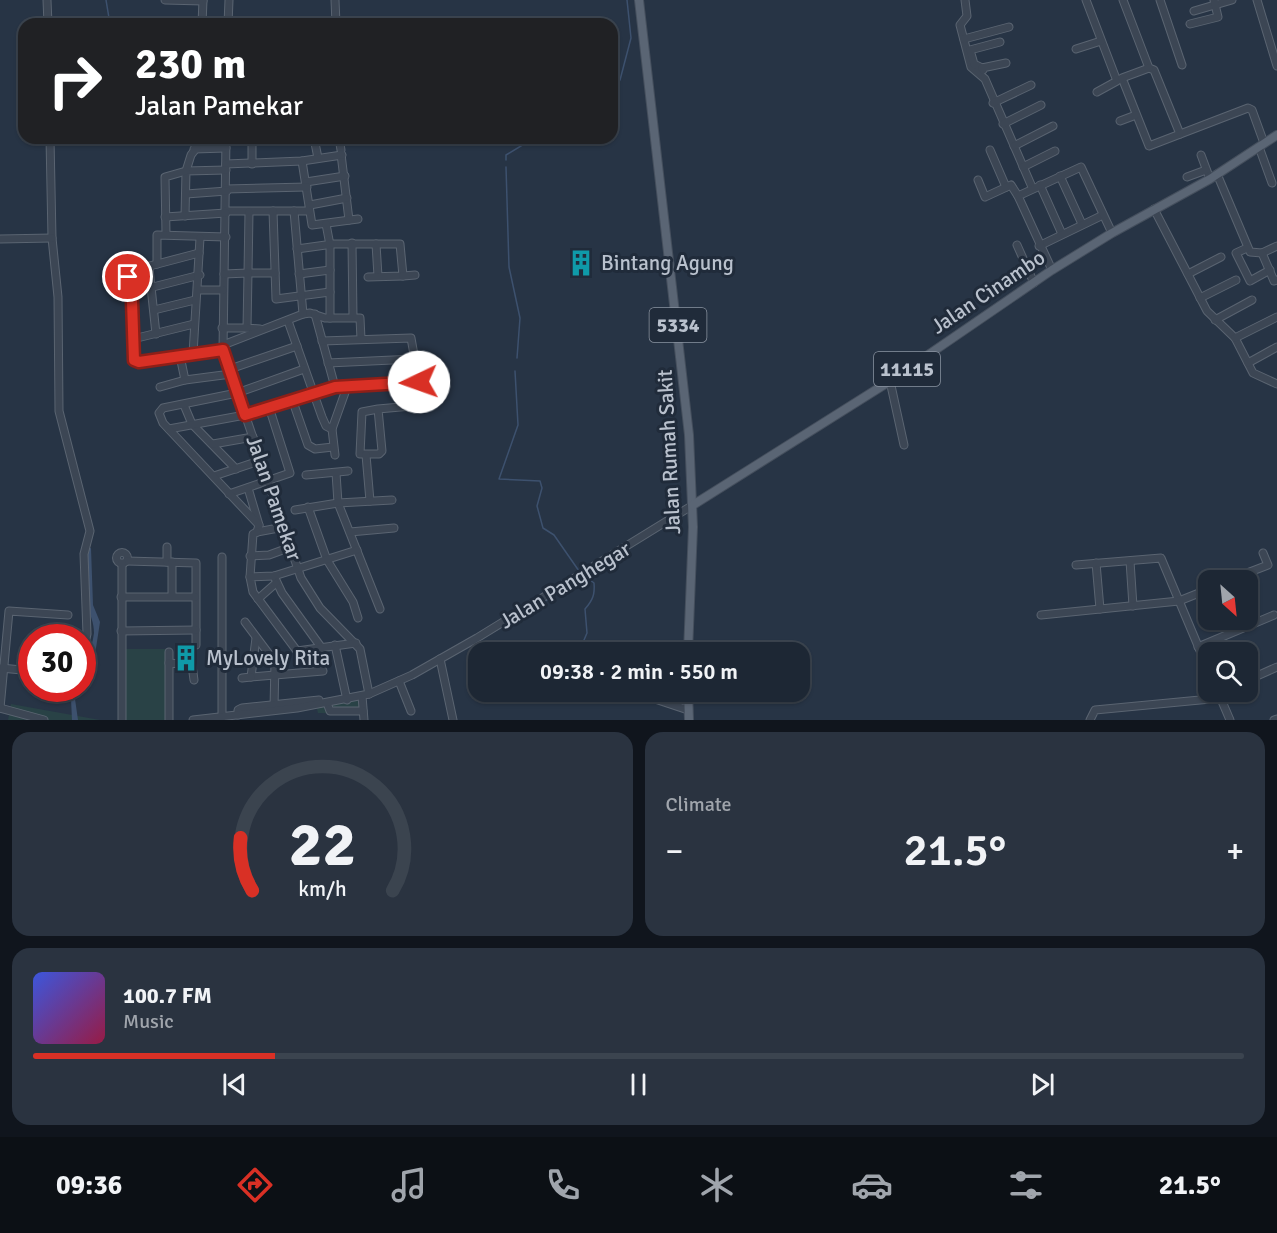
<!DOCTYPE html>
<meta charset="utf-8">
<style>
:root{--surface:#1d2734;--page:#2a3340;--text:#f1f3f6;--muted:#a0a5ac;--line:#3b444f;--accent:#d93025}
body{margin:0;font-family:Signika,sans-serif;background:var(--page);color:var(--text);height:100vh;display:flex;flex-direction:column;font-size:22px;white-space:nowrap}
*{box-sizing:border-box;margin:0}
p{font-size:20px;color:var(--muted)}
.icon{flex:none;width:33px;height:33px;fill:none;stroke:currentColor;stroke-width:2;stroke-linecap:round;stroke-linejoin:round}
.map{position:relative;height:720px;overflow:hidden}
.side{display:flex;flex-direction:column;gap:12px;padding:12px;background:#10151d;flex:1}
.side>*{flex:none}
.top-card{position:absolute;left:18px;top:18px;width:600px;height:126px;border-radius:18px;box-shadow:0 2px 4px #0004,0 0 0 2px var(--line);background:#202124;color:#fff;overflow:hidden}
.needle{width:39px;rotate:153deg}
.tools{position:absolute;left:1198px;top:570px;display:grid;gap:12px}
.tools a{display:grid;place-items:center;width:60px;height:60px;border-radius:12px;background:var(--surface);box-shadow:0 2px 4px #0004,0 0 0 2px var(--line);font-size:30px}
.speed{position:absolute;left:18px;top:624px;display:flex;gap:12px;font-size:30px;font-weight:700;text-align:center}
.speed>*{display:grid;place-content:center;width:78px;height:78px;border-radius:50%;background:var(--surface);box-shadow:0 2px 4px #0004,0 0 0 2px var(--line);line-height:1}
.speed .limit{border:9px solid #d22;background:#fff;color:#111}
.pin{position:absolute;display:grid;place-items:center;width:51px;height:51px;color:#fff;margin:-26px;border:3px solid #fff;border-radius:50%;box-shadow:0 2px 6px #0007}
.me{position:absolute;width:66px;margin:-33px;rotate:267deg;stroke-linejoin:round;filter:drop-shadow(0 0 4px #0008)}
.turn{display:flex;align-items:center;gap:21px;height:126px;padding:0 18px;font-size:27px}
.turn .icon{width:78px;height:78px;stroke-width:2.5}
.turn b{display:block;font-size:42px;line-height:51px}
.big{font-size:45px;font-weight:600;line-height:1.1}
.side .widget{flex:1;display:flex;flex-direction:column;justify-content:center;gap:9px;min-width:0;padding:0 21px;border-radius:18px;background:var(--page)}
.side .dial{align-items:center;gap:0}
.dial svg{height:156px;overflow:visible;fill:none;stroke:var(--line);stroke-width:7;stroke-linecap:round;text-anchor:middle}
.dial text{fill:var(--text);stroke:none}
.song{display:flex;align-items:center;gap:18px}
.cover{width:72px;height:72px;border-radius:9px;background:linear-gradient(135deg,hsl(230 70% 55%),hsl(340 70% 35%))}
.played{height:6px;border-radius:3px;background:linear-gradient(90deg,var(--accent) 20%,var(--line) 20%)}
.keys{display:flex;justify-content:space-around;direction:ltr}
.heat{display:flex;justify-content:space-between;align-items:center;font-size:33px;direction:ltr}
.side .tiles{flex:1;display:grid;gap:12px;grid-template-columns:1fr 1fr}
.widget:last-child{grid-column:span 2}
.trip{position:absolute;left:468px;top:642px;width:342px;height:60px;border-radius:18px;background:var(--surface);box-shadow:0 2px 4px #0004,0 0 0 2px var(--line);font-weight:600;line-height:60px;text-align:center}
.tabs{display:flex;height:96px;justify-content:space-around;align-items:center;background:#0c1015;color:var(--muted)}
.tabs .icon{width:42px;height:42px}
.tabs .selected{color:var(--accent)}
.tabs b{font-size:27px;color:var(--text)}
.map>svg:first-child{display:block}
.green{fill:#294246}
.water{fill:#3d516e}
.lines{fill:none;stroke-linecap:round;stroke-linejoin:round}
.stream{stroke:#3d516e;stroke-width:1.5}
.minor-casing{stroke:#5a6471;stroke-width:9}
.major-casing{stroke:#454f5d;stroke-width:10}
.minor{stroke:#3c4654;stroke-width:7}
.major{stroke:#5a6574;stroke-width:8}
.route-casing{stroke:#8d1f18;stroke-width:15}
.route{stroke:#d93025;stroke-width:10}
.labels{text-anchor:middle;stroke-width:6;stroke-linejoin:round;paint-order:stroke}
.shield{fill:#202b3a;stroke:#8b94a1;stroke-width:1.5}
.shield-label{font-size:20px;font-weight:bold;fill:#b9c1cd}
.poi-label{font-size:21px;fill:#b9c1cd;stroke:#202b3a;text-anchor:start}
.street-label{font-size:21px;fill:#b9c1cd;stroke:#202b3a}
</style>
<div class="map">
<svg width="1277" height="720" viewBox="0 0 1277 720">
<rect width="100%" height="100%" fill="#273445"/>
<!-- green -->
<g class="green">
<path d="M121 649H170L168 720H121Z"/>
<path d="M361 697 362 714 318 713 316 705Z"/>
<path d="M11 704 100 720H8Z"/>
</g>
<!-- water -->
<g class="water">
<path d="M91 548 93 605 100 622 96 648 83 683C82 666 92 651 94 633 94 622 90 616 88 606 85 588 87 567 86 549Z"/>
<path d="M76 689H80L75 699 78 720H72L71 699Z"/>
</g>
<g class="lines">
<!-- stream -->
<g class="stream">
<path d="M106 0 110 24"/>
<path d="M612 94 620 80 631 38 627 0"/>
<path d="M506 160V155L534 138"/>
<path d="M506 167 509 267 520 318 517 358"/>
<path d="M515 371 518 425 499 479 540 481 542 488 537 506 543 528 554 535 579 571"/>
<path d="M507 624 587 576"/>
<path d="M489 634 498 629"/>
<path d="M584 640 587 633 585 609C593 600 595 594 594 583L585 576"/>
</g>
<!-- minor casing -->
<g class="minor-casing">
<g id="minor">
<path d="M47 0 48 24"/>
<path d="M165 0 203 1"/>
<path d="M335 0 336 24"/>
<path d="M965 0 967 16 960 25 971 67 985 79 1032 187"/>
<path d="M1086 0 1117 81 1097 92"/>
<path d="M1123 0 1149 68 1154 70 1180 134"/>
<path d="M1160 0 1182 65"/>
<path d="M1257 0 1277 66"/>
<path d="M1194 11 1232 0"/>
<path d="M149 22 228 23"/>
<path d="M202 24 203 0"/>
<path d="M228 24 229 0"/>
<path d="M1190 24 1218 17 1214 0"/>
<path d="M964 39 1009 27"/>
<path d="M1076 49 1101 41"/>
<path d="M982 68 974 64 970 50 1000 42"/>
<path d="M1149 68 1122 78 1149 146 1248 108 1252 110 1264 143"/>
<path d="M983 70 982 68 1006 63"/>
<path d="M993 103 1031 85"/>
<path d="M1120 121 1136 115"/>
<path d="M1003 124 1041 105"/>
<path d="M50 138 52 238 58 297 59 411 90 531 84 554 87 634 82 657"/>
<path d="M226 138 223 350 301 578 320 608 360 649 369 694"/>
<path d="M252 138V164"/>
<path d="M314 138 318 158"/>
<path d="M339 138 341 150"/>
<path d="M1014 146 1053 126"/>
<path d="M1259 147 1272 183"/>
<path d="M194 149 226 148"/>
<path d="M990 150 1006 187"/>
<path d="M341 154 349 220"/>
<path d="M1201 155 1210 179"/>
<path d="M302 161 312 225 358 219"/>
<path d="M226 164 302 161 342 155"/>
<path d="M1023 167 1055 151"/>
<path d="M1217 174 1250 252 1262 253 1277 246"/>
<path d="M1060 176 1082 224"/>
<path d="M1187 177 1206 170"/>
<path d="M978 180 985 197 1011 185 1018 196"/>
<path d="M306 182 345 176"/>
<path d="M1040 185 1062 234"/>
<path d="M226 189 307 187"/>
<path d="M186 194 227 191"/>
<path d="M310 205 347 198"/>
<path d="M1154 209 1207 311 1235 338 1253 373 1277 384"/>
<path d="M226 211H309"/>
<path d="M273 211 276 299 330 292"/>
<path d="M249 212 248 273H275"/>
<path d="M185 216 186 171 226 170"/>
<path d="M165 217 226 213"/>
<path d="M326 224 330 245V318"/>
<path d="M166 234 165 177 186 171 191 155 204 138"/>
<path d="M0 239 52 238"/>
<path d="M352 243 353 317"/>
<path d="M376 244 378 276"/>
<path d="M1017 245 1034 283"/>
<path d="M1039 246 1103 215"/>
<path d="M1247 248 1236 253 1250 281 1270 270"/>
<path d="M297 249 333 244H400L403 276 368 277"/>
<path d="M199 253 127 272 132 301 133 357 139 362 223 350"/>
<path d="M1262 253 1274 281 1277 280"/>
<path d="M157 264V235L226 237"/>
<path d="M149 268 156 334"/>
<path d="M1052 270 1018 196 1081 167 1112 233"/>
<path d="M224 274 248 273 247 328 260 329"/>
<path d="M299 274 330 270"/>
<path d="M1188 274 1221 257"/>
<path d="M403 276 415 275"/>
<path d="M153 287 200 275"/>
<path d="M198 290H223"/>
<path d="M1200 298 1236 280"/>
<path d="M154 310 195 300"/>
<path d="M303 314 310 313 325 318H360L361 339"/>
<path d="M315 314 335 387"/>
<path d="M1215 320 1252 300"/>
<path d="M288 321 322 417 326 426 332 429"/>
<path d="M222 328H247"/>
<path d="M1235 338 1277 317"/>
<path d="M133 339 194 324"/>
<path d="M322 341 411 338 423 405 378 409 382 451 379 454H360L362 412 378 409"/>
<path d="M223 345 303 314 294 211"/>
<path d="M193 354 200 238"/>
<path d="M180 356 185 380 231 374"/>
<path d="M328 363 414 359"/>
<path d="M1248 363 1277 347"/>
<path d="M230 369 297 346"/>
<path d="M890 381 904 445"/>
<path d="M407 383 408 407"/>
<path d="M160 387 185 380"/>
<path d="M292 399 308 445 315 449 333 447"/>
<path d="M184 405 192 424 236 469"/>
<path d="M423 405H432"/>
<path d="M169 429 245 415 335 387 419 382"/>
<path d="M213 444 253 437"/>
<path d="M335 455 332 429 347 387"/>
<path d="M366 455 370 501"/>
<path d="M336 473 338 503 380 609"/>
<path d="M306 475 348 471"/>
<path d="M214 476 262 460"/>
<path d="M248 488 259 525"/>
<path d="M229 494 290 473 269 407"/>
<path d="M308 507 327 560 353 602 358 618"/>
<path d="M295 510 338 503 392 500"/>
<path d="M257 532 259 525 163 423 159 413 163 408 237 393 304 369"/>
<path d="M257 532 284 527"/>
<path d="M350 532 394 528"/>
<circle cx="122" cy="558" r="5.5"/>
<path d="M250 556 269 555 291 547"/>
<path d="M127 561 196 563V645"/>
<path d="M1130 561 1133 606"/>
<path d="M167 562V547"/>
<path d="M172 562V596"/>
<path d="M1096 563 1100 609"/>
<path d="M1076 565 1161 558 1209 672"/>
<path d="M274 576 282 593 321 647"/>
<path d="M250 577 253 534 257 532"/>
<path d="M1229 580 1268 565 1263 553"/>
<path d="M121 597H195"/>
<path d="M258 599 276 583"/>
<path d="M1041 615 1179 601 1209 589"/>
<path d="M245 622 275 662 274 708"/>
<path d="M121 631 196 630"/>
<path d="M256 638 251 677 323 671"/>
<path d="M356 643 297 651 253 592 250 577 274 576 357 550"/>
<path d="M335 645 347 700"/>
<path d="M1198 647 1274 615"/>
<path d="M169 652V663"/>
<path d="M440 659 453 720"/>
<path d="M1 668 32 671"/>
<path d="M242 678 251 677"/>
<path d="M1248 680 1277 667"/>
<path d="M399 681 411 711"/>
<path d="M653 692 658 700 688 710"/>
<path d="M1218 692 1230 720"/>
<path d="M362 696 364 720"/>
<path d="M327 703 330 711H363"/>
<path d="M0 708 9 611 68 615"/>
<path d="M0 708 44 720"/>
<path d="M238 715V710L242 708 319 700"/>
<path d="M222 717V557"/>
<path d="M122 720V563"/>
<path d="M169 720V663L192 665 194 680"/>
<path d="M193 720 297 708 369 694 412 675 477 638 693 505"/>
<path d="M1090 720 1095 710 1221 698"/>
<path d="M1274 720 1277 719"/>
</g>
</g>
<!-- major casing -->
<g class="major-casing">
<g id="major">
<path d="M639 0 689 435 693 527 688 652"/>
<path d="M693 505 890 381 1052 270 1112 233 1210 179 1277 135"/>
<path d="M688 692 689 720"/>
</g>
</g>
<!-- minor -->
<use href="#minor" class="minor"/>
<!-- major -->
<use href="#major" class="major"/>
</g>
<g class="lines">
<!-- route casing -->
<g class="route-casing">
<path id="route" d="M128 277 132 301 134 360 139 362 223 350 245 415 335 387 419 382"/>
</g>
<!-- route -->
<use href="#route" class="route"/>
</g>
<!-- icons -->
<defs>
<g id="building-bare" transform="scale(2.07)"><path d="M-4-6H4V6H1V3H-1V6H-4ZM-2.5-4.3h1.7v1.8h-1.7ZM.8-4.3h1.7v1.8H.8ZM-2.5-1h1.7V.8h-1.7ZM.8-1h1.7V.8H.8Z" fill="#0f9aa8" stroke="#202b3a" stroke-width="2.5" paint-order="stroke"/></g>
</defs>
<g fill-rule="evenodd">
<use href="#building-bare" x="581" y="263"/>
<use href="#building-bare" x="186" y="658"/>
</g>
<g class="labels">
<!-- shield labels -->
<g class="shield">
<rect x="649.5" y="308" width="57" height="34" rx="4.5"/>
<rect x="874" y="352" width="66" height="34" rx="4.5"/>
</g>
<g class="shield-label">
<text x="678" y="332">5334</text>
<text x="907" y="376">11115</text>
</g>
<!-- poi labels -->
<g class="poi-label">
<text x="601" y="270">Bintang Agung</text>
<text x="206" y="665">MyLovely Rita</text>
</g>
<!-- street labels -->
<g class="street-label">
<text transform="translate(988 292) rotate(-34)" y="7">Jalan Cinambo</text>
<text transform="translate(669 452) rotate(-93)" y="7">Jalan Rumah Sakit</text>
<text transform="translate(274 498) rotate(71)" y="7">Jalan Pamekar</text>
<text transform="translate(565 585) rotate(-31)" y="7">Jalan Panghegar</text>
</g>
</g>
</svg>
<div class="tools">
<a><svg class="needle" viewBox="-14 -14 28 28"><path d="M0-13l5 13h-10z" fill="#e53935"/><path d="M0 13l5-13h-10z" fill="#a0a5ac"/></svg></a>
<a><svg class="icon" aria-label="search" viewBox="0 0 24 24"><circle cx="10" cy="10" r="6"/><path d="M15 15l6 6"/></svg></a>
</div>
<div class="speed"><div class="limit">30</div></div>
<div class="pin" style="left:128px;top:277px;background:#d93025"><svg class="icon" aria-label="arrive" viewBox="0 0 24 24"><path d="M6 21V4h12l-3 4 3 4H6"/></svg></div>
<svg class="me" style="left:419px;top:382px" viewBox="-20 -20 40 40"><circle r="19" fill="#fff"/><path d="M0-13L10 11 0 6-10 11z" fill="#d93025"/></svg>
<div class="trip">09:38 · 2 min · 550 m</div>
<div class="top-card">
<div class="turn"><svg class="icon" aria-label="right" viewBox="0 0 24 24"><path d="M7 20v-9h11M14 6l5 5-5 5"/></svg><div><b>230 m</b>Jalan Pamekar</div></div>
</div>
</div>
<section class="side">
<div class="tiles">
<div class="widget dial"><svg viewBox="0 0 100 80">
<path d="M14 69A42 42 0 1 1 86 69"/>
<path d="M14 69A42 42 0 0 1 8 42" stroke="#d93025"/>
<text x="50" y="56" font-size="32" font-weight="700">22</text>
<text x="50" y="72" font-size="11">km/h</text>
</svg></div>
<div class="widget"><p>Climate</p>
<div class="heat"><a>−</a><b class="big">21.5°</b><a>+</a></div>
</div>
<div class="widget">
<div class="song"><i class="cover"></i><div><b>100.7 FM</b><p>Music</p></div></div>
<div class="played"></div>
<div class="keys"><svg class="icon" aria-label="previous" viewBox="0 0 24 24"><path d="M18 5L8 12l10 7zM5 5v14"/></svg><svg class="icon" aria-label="pause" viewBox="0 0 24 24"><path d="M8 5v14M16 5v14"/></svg><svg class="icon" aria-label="next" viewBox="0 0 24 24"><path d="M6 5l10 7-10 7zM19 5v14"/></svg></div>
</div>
</div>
</section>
<nav class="tabs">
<b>09:36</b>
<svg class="icon selected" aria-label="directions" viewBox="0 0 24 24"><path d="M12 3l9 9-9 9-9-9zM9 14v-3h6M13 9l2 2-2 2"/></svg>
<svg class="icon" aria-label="music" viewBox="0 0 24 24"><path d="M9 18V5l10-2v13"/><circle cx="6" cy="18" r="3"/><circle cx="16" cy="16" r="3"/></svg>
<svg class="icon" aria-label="phone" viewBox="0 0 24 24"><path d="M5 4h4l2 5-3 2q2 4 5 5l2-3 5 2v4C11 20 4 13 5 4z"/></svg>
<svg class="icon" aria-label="climate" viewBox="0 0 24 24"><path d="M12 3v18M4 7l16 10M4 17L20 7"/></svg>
<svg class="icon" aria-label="car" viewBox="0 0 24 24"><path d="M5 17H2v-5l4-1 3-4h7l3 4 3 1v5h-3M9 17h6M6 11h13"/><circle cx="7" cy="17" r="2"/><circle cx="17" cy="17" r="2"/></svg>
<svg class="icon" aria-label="filters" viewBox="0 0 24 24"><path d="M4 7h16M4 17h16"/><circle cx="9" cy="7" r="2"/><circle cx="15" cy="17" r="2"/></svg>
<b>21.5°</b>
</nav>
